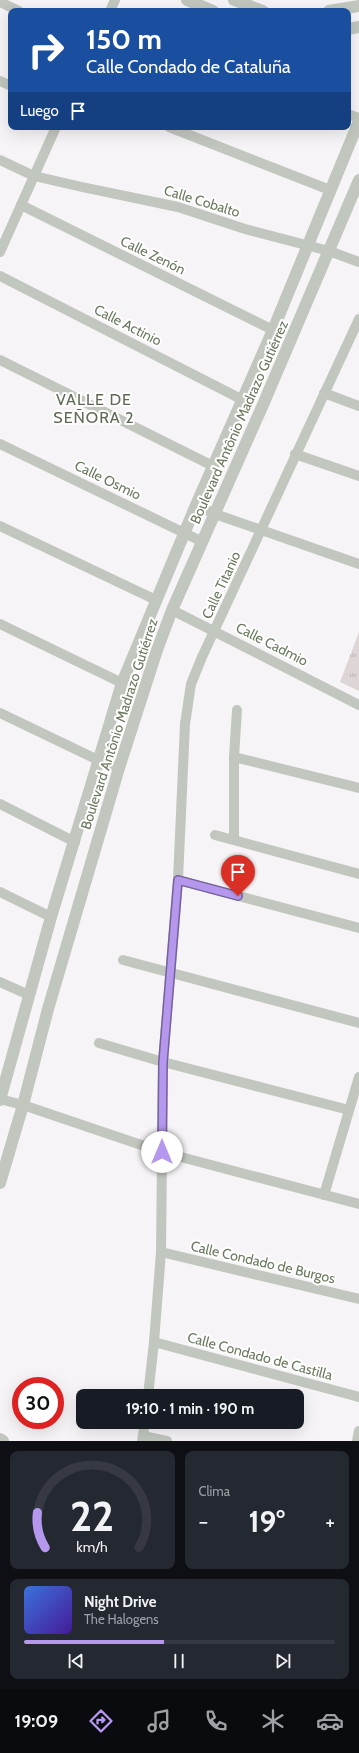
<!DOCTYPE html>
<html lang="es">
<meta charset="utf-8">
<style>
:root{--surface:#171b24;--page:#242831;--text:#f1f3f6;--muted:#9ea1a6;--line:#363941;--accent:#b597ee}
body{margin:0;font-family:Cabin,sans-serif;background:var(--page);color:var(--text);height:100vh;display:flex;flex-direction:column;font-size:15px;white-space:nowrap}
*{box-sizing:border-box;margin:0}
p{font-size:13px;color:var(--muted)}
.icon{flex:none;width:22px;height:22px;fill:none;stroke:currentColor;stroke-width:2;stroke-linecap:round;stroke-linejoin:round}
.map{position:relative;height:1441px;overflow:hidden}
.sheet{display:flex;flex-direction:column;gap:10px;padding:10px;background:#0d0f14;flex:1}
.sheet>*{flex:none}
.guide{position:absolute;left:8px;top:8px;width:343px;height:122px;border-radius:8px;box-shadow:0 4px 16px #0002;background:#1a4fa0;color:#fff;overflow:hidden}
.speed{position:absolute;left:12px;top:1377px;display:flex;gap:8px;font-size:20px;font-weight:700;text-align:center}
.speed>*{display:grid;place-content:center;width:52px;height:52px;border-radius:50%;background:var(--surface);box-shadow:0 4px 16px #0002;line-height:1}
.speed .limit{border:6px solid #d22;background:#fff;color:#111}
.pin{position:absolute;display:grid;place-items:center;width:34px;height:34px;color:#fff;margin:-41px -17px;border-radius:50% 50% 50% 0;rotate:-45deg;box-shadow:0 0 4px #0007}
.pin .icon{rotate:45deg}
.me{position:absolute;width:44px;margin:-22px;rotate:0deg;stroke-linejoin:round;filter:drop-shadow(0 0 3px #0008)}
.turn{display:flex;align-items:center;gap:14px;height:84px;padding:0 12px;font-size:18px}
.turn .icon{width:52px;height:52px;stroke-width:2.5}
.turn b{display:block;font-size:28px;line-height:34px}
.then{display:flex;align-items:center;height:38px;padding:0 12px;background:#0003;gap:8px;font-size:15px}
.big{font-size:30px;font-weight:700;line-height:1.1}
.sheet .tile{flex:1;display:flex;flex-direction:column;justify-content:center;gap:6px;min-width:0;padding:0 14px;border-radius:8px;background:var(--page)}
.sheet .dial{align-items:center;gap:0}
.dial svg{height:104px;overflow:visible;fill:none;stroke:var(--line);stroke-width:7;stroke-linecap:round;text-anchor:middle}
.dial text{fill:var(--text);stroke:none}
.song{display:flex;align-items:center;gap:12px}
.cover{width:48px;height:48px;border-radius:6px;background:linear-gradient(135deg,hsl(220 70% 55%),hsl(260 70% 35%))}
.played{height:4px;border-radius:2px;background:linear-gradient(90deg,var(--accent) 45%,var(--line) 45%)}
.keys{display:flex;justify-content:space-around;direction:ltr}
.heat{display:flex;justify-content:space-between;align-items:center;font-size:22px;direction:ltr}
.sheet .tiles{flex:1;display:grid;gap:10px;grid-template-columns:1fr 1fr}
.tile:last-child{grid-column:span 2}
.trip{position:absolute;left:76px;top:1389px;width:228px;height:40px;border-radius:8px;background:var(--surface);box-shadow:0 4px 16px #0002;font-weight:700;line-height:40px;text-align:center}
.dock{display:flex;height:64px;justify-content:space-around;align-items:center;background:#090b0e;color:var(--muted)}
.dock .icon{width:28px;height:28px}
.dock .current{color:var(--accent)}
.dock b{font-size:18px;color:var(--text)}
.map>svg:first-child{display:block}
.park{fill:url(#park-tufts)}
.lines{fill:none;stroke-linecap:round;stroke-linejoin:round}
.minor{stroke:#c1c7be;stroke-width:10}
.tertiary{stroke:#c1c7be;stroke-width:12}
.route-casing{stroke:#76629b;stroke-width:10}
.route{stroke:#b597ee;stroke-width:7}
.labels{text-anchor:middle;stroke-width:4;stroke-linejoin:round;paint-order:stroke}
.street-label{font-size:14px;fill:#69795e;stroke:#fff}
.quarter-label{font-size:16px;letter-spacing:1px;fill:#5e6a54;stroke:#fff}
</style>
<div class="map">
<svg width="359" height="1441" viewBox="0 0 359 1441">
<defs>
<pattern id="park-tufts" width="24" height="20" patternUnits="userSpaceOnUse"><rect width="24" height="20" fill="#ded5d7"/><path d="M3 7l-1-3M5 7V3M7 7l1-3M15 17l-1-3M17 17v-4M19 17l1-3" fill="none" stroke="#b8b2b2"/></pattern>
</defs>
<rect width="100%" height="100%" fill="#f7f4f7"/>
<!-- park -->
<path class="park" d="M359 632V691L340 682Z"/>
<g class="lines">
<!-- minor -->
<g class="minor">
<path d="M0 2 19 11"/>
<path d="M110 11 115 0"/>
<path d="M0 81 11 86"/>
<path d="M348 114 359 118"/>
<path d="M169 127 330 190"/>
<path d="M0 160 34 176 82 187 178 207 245 229 329 251 359 262"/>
<path d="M21 205 273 330"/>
<path d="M0 252 56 127"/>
<path d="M0 276 243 400"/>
<path d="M0 360 213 466"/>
<path d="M324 393 359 406"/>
<path d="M0 444 203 542"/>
<path d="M295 454 359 476"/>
<path d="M196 505 215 514 359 564"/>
<path d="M0 526 156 600"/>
<path d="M172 610 359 705"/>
<path d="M0 624 122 683"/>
<path d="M0 713 98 760 119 768"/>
<path d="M234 757 359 788"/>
<path d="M0 804 75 842"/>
<path d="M215 835 359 874"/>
<path d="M234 839V757L237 710"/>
<path d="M178 880 359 928"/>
<path d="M0 892 51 917"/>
<path d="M123 960 359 1023"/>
<path d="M0 982 29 995"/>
<path d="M99 1043 163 1062 349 1110"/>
<path d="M0 1099 23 1105 162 1152 359 1204"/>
<path d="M324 1195 359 1077"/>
<path d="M161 1252 359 1299"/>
<path d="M154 1342 359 1397"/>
<path d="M148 1396 154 1342 161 1252 163 1062 178 880 185 724 191 684 202 657 359 319"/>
<path d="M143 1436 167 1441"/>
<path d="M142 1441 145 1422"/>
<path d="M357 1441 359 1431"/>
</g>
<!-- tertiary -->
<g class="tertiary">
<path d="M187 0 213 11"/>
<path d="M234 0 263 11"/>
<path d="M329 11 359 6"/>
<path d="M348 29 359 27"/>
<path d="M0 1100 51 917 122 683 196 505 273 330 359 121"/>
<path d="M0 1183 23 1105 48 1009 119 768 157 650 172 610 262 407 359 180"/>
<path d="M0 1439 3 1441"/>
</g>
</g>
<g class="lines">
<!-- route casing -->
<g class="route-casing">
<path id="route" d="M162 1152 163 1062 178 880 238 896"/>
</g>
<!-- route -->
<use href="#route" class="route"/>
</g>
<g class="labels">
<!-- street labels -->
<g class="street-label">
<text transform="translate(202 201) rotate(17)" y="5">Calle Cobalto</text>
<text transform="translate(153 255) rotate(26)" y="5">Calle Zenón</text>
<text transform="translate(128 325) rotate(27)" y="5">Calle Actinio</text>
<text transform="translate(239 422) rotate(-66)" y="5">Boulevard Antônio Madrazo Gutiérrez</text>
<text transform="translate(108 480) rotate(26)" y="5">Calle Osmio</text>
<text transform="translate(221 585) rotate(-65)" y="5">Calle Titanio</text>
<text transform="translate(272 644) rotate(27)" y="5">Calle Cadmio</text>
<text transform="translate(119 724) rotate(-72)" y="5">Boulevard Antônio Madrazo Gutiérrez</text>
<text transform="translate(263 1262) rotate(13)" y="5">Calle Condado de Burgos</text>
<text transform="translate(260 1356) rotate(15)" y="5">Calle Condado de Castilla</text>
</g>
<!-- quarter labels -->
<g class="quarter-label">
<text x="94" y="405">VALLE DE<tspan x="94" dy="18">SEÑORA 2</tspan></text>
</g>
</g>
</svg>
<div class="speed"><div class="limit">30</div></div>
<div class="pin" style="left:238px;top:896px;background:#d93025"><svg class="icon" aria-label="arrive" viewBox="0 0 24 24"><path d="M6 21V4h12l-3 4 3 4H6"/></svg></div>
<svg class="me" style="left:162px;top:1152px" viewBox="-20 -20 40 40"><circle r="19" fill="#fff"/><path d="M0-13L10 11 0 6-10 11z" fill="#b597ee"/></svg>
<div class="trip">19:10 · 1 min · 190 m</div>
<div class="guide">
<div class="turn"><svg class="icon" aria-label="right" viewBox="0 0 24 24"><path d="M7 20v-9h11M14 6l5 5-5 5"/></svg><div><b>150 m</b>Calle Condado de Cataluña</div></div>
<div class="then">Luego<svg class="icon" aria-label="arrive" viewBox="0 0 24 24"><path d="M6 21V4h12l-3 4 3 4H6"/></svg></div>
</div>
</div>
<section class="sheet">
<div class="tiles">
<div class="tile dial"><svg viewBox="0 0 100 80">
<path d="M14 69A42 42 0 1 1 86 69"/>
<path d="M14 69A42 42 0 0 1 8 42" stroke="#b597ee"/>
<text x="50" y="56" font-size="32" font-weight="700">22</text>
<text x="50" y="72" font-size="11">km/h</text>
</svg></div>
<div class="tile"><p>Clima</p>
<div class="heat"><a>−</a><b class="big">19°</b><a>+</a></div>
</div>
<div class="tile">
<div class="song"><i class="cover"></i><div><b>Night Drive</b><p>The Halogens</p></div></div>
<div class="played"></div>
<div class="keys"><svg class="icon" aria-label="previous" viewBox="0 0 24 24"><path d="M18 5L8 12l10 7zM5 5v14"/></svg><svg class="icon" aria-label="pause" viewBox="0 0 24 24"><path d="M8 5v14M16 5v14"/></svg><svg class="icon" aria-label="next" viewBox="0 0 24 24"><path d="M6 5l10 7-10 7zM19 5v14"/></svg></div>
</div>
</div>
</section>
<nav class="dock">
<b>19:09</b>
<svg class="icon current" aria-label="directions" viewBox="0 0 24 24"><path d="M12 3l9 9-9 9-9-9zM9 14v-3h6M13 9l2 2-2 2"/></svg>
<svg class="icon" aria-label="music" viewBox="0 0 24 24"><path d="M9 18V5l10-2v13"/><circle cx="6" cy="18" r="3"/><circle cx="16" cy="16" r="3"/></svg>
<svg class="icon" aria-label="phone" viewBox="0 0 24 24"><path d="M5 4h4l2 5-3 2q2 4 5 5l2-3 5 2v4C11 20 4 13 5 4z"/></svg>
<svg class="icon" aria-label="climate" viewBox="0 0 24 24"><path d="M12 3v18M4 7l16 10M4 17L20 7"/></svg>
<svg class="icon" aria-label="car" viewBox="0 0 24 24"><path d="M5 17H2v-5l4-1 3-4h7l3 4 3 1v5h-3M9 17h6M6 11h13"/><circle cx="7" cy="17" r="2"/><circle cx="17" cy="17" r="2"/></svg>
</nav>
